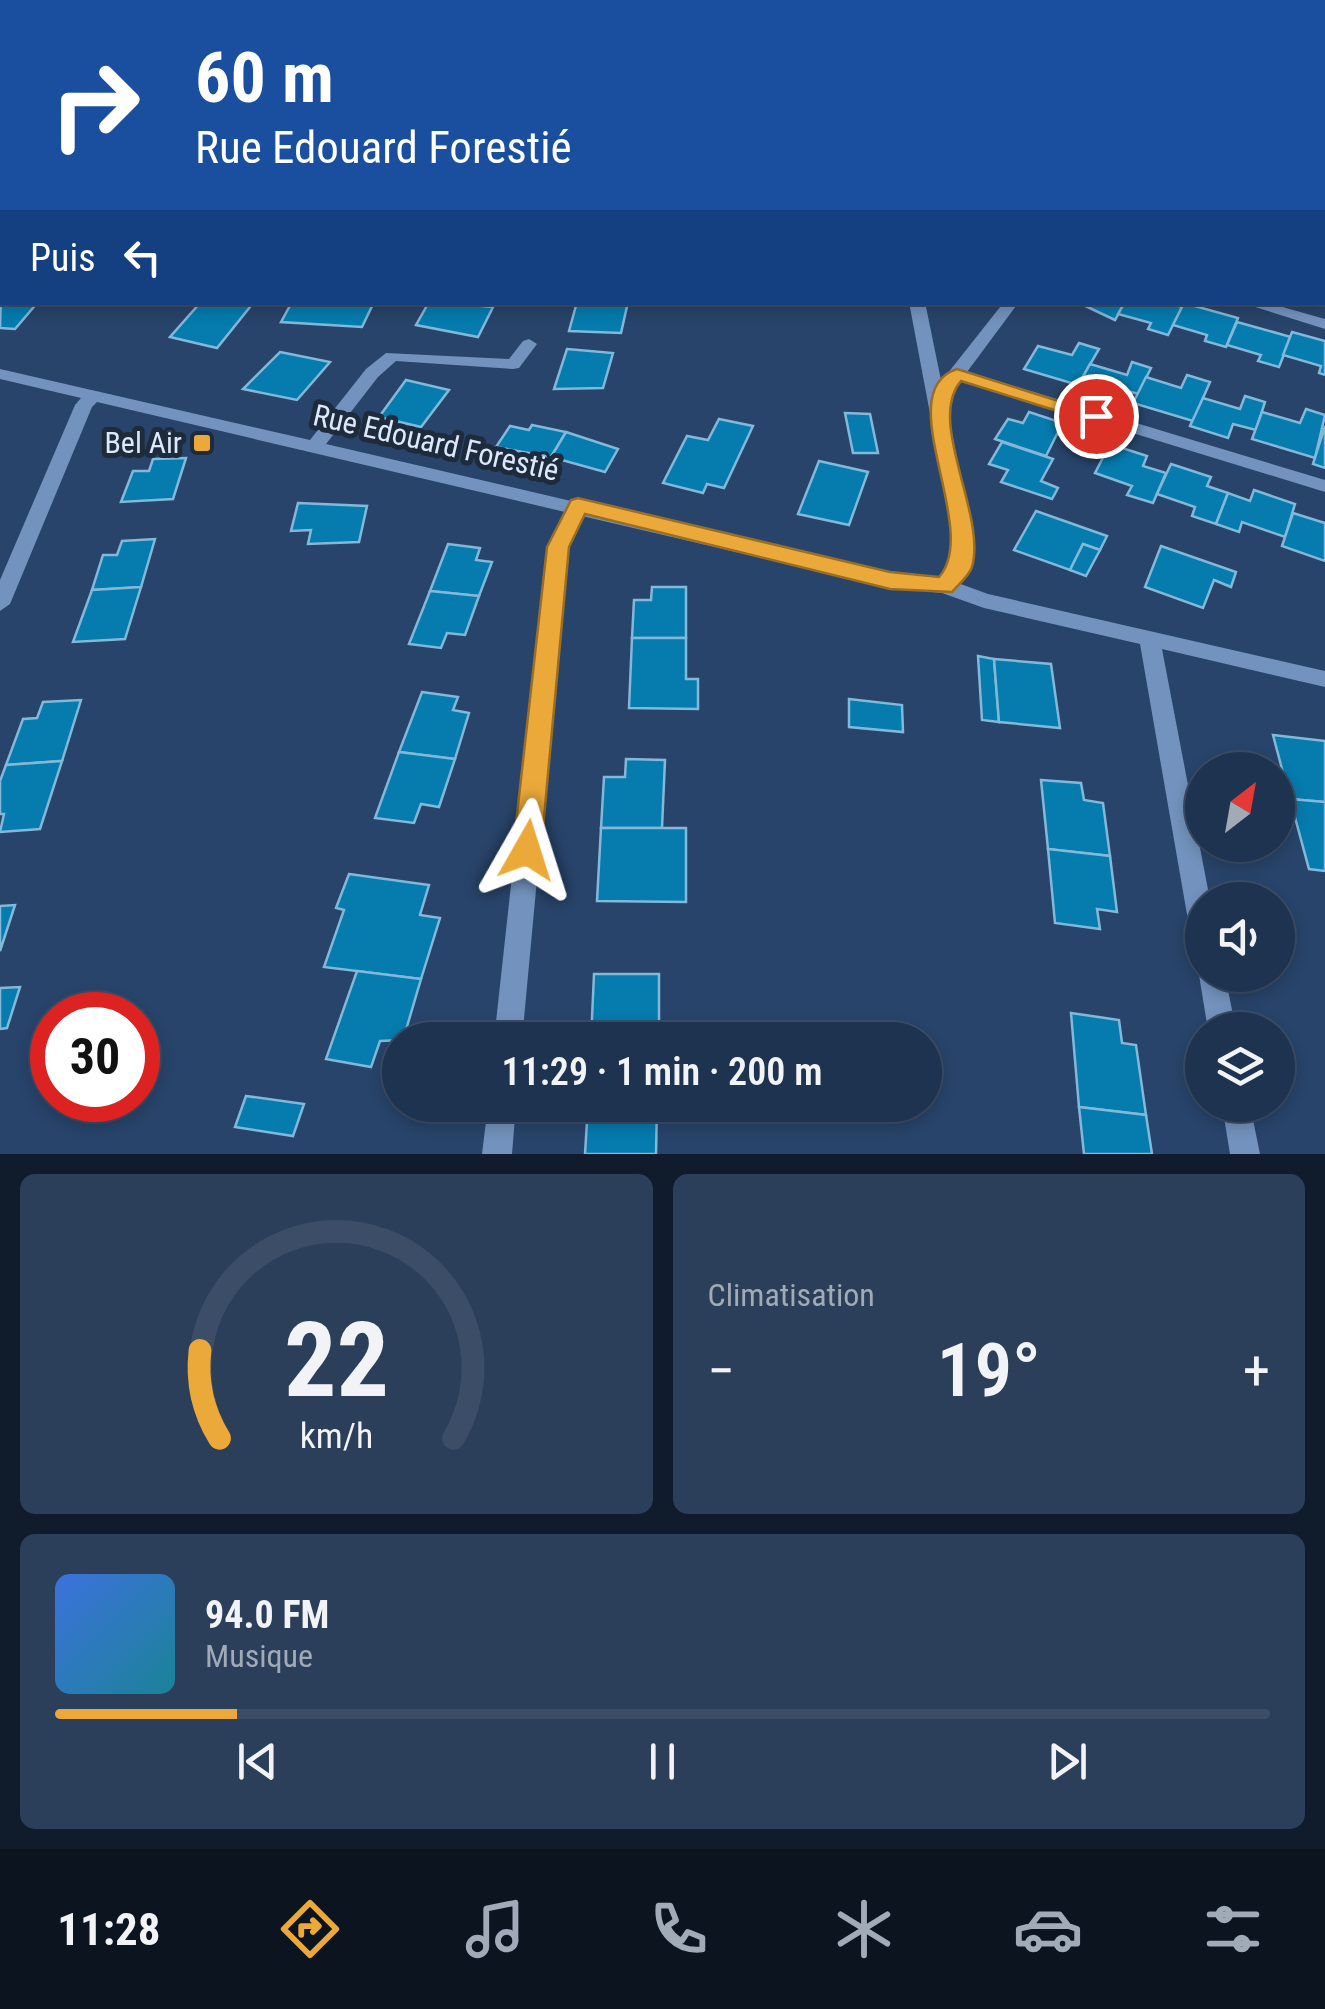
<!DOCTYPE html>
<html lang="fr">
<meta charset="utf-8">
<style>
:root{--surface:#1e3350;--page:#2b3f5a;--text:#f1f3f6;--muted:#a1aab7;--line:#3c4e67;--accent:#eba93a}
body{margin:0;font-family:"Roboto Condensed",sans-serif;background:var(--page);color:var(--text);height:100vh;display:flex;flex-direction:column;font-size:38px;white-space:nowrap}
*{box-sizing:border-box;margin:0}
p{font-size:32px;color:var(--muted)}
.icon{flex:none;width:55px;height:55px;fill:none;stroke:currentColor;stroke-width:2;stroke-linecap:round;stroke-linejoin:round}
.map{position:relative;height:1154px;overflow:hidden}
.details{display:flex;flex-direction:column;gap:20px;padding:20px;background:#101c2c;flex:1}
.details>*{flex:none}
.hud{position:absolute;left:0px;top:0px;width:1325px;height:305px;box-shadow:0 5px 15px #0003,0 0 0 2px var(--line);background:#1a4fa0;color:#fff;overflow:hidden}
.needle{width:65px;rotate:31deg}
.controls{position:absolute;left:1185px;top:752px;display:grid;gap:20px}
.controls a{display:grid;place-items:center;width:110px;height:110px;border-radius:50%;background:var(--surface);box-shadow:0 5px 15px #0003,0 0 0 2px var(--line);font-size:50px}
.speed{position:absolute;left:30px;top:992px;display:flex;gap:20px;font-size:50px;font-weight:700;text-align:center}
.speed>*{display:grid;place-content:center;width:130px;height:130px;border-radius:50%;background:var(--surface);box-shadow:0 5px 15px #0003,0 0 0 2px var(--line);line-height:1}
.speed .limit{border:15px solid #d22;background:#fff;color:#111}
.pin{position:absolute;display:grid;place-items:center;width:85px;height:85px;color:#fff;margin:-42px;border:5px solid #fff;border-radius:50%;box-shadow:0 2px 10px #0007}
.me{position:absolute;width:110px;margin:-55px;rotate:6deg;stroke-linejoin:round;filter:drop-shadow(0 0 8px #0008)}
.turn{display:flex;align-items:center;gap:35px;height:210px;padding:0 30px;font-size:45px}
.turn .icon{width:130px;height:130px;stroke-width:2.5}
.turn b{display:block;font-size:70px;line-height:85px}
.then{display:flex;align-items:center;height:95px;padding:0 30px;background:#0003;gap:20px;font-size:38px}
.big{font-size:75px;font-weight:600;line-height:1.1}
.details .widget{flex:1;display:flex;flex-direction:column;justify-content:center;gap:15px;min-width:0;padding:0 35px;border-radius:15px;background:var(--page)}
.details .dial{align-items:center;gap:0}
.dial svg{height:260px;overflow:visible;fill:none;stroke:var(--line);stroke-width:7;stroke-linecap:round;text-anchor:middle}
.dial text{fill:var(--text);stroke:none}
.song{display:flex;align-items:center;gap:30px}
.cover{width:120px;height:120px;border-radius:15px;background:linear-gradient(135deg,hsl(220 70% 55%),hsl(190 70% 35%))}
.played{height:10px;border-radius:5px;background:linear-gradient(90deg,var(--accent) 15%,var(--line) 15%)}
.keys{display:flex;justify-content:space-around;direction:ltr}
.heat{display:flex;justify-content:space-between;align-items:center;font-size:55px;direction:ltr}
.details .tiles{flex:1;display:grid;gap:20px;grid-template-columns:1fr 1fr}
.widget:last-child{grid-column:span 2}
.trip{position:absolute;left:382px;top:1022px;width:560px;height:100px;border-radius:50px;background:var(--surface);box-shadow:0 5px 15px #0003,0 0 0 2px var(--line);font-weight:600;line-height:100px;text-align:center}
.tab-bar{display:flex;height:160px;justify-content:space-around;align-items:center;background:#0c1420;color:var(--muted)}
.tab-bar .icon{width:70px;height:70px}
.tab-bar .current{color:var(--accent)}
.tab-bar b{font-size:45px;color:var(--text)}
.map>svg:first-child{display:block}
.lines{fill:none;stroke-linecap:round;stroke-linejoin:round}
.stream{fill:#ab78bf;fill-rule:evenodd}
.building{fill:#057bae;stroke:#82b8d9;stroke-width:2.5}
.path{stroke:#768ba9;stroke-width:4;stroke-dasharray:5 5;stroke-linecap:butt}
.service{fill:#7392bd;fill-rule:evenodd}
.minor{fill:#7392bd;fill-rule:evenodd}
.route{fill:#eba93a;stroke:#996e26;stroke-width:2.5}
.poi-dot{fill:#eba93a;stroke:#1e2b3c;stroke-width:4}
.labels{text-anchor:middle;stroke-width:10;stroke-linejoin:round;paint-order:stroke}
.poi-label{font-size:30px;fill:#dce9fc;stroke:#1e2b3c;text-anchor:end}
.street-label{font-size:30px;fill:#dce9fc;stroke:#1e2b3c}
</style>
<div class="map">
<svg width="1325" height="1154" viewBox="0 0 1325 1154">
<rect width="100%" height="100%" fill="#28446a"/>
<g class="lines">
<!-- stream -->
<g class="stream">
<path d="M1186 0H1196L1198 2H1189Z"/>
<path d="M1322 117H1325V123L1322 122Z"/>
</g>
</g>
<!-- building -->
<g class="building">
<path d="M1 291 2 302H38L15 329 0 328Z"/>
<path d="M254 302 217 348 170 337 200 303Z"/>
<path d="M292 302H374L362 327 281 322Z"/>
<path d="M429 302H438L493 307 478 337 416 325Z"/>
<path d="M577 302H628L621 333 569 331Z"/>
<path d="M1077 302H1125L1115 320Z"/>
<path d="M1125 302H1167L1182 307 1168 335 1148 329 1151 323 1118 314Z"/>
<path d="M1184 303 1238 318 1226 347 1205 341 1207 335 1173 325Z"/>
<path d="M1237 322 1291 337 1279 367 1258 361 1261 355 1227 345Z"/>
<path d="M1292 332 1325 341V375L1319 373 1321 366 1283 355Z"/>
<path d="M1079 343 1099 349 1078 385 1024 369 1038 346 1072 355Z"/>
<path d="M567 349 613 353 603 388 554 389Z"/>
<path d="M280 352 330 362 297 400 243 389Z"/>
<path d="M1132 362 1151 368 1138 394 1118 388 1111 401 1076 390 1090 364 1127 375Z"/>
<path d="M1187 375 1210 382 1193 421 1133 403 1146 377 1181 388Z"/>
<path d="M406 380 449 390 421 427 379 417Z"/>
<path d="M1245 396 1265 402 1256 430 1233 424 1228 438 1190 426 1203 398 1240 409Z"/>
<path d="M1306 409 1325 415 1315 458 1252 439 1262 412 1300 423Z"/>
<path d="M1029 412 1078 428 1072 439 1057 434 1046 456 995 439 1008 419 1023 423Z"/>
<path d="M845 413 870 414 878 453H853Z"/>
<path d="M719 419 753 426 724 488 707 484 703 493 663 483 687 436 708 440Z"/>
<path d="M532 425 566 432 551 457 496 447 510 426 529 430Z"/>
<path d="M1325 426V468L1313 464Z"/>
<path d="M566 432 618 449 605 472 551 457Z"/>
<path d="M1002 442 1053 459 1041 481 1058 488 1052 499 1001 482 1008 470 989 464Z"/>
<path d="M1110 444 1147 456 1143 466 1166 473 1153 503 1127 495 1132 486 1095 473Z"/>
<path d="M186 458 173 499 121 502 133 471H149L153 459Z"/>
<path d="M819 461 868 472 849 525 798 514Z"/>
<path d="M1171 464 1211 477 1207 486 1228 493 1216 524 1192 516 1195 507 1157 494Z"/>
<path d="M1254 490 1295 504 1285 537 1242 522 1239 532 1216 524 1228 493 1250 501Z"/>
<path d="M298 503 367 506 359 542 308 544 311 530 291 531Z"/>
<path d="M1036 511 1107 536 1100 550 1083 544 1070 570 1014 550Z"/>
<path d="M1293 513 1325 523V561L1282 546Z"/>
<path d="M155 539 141 587 92 590 103 555H117L122 541Z"/>
<path d="M448 544 480 548 476 560 492 562 479 596 430 591Z"/>
<path d="M1083 544 1100 550 1086 576 1070 570Z"/>
<path d="M1161 546 1236 572 1231 587 1214 580 1203 608 1145 587Z"/>
<path d="M141 587 125 639 73 642 92 590Z"/>
<path d="M652 587H686V638H632L634 600H651Z"/>
<path d="M430 591 479 596 465 635 447 633 441 648 409 644Z"/>
<path d="M632 638H686V679H698V709L629 708Z"/>
<path d="M978 656 994 659 999 722 982 720Z"/>
<path d="M994 659 1051 664 1060 728 999 722Z"/>
<path d="M422 692 458 697 453 710 469 713 455 759 399 752Z"/>
<path d="M849 699 902 705 903 732 849 727Z"/>
<path d="M81 700 62 761 6 765 23 719 37 718 43 702Z"/>
<path d="M1273 735 1325 741V802L1290 799Z"/>
<path d="M399 752 455 759 439 807 421 804 414 823 375 818Z"/>
<path d="M626 759 665 760 662 828H601L604 777H625Z"/>
<path d="M62 761 40 829 0 832 4 814H0V781L6 765Z"/>
<path d="M1041 780 1081 783 1084 800 1103 803 1110 856 1048 849Z"/>
<path d="M1290 799 1325 802V871L1309 869Z"/>
<path d="M601 828H686V902L597 901Z"/>
<path d="M1048 849 1110 856 1117 912 1097 909 1100 929 1055 923Z"/>
<path d="M349 874 429 885 420 915 440 918 421 979 324 967 344 910 336 908Z"/>
<path d="M15 905 0 951V906Z"/>
<path d="M357 971 421 979 403 1040 380 1041 371 1067 326 1059Z"/>
<path d="M594 974H659V1040H591Z"/>
<path d="M20 987 7 1028 0 1029V988Z"/>
<path d="M1071 1013 1119 1020 1122 1043 1136 1045 1146 1115 1079 1107Z"/>
<path d="M246 1096 304 1104 293 1136 235 1127Z"/>
<path d="M588 1105H657L656 1154H585Z"/>
<path d="M1079 1107 1146 1115 1152 1154H1084Z"/>
</g>
<g class="lines">
<!-- path -->
<path class="path" d="M26 2 32 0"/>
<!-- service -->
<path class="service" d="M2 82V90L0 91V83Z"/>
<!-- minor -->
<g class="minor">
<path d="M735 0H761L762 2H737Z"/>
<path d="M1090 0H1112L1113 2H1092Z"/>
<path d="M1296 0H1308L1309 2H1298Z"/>
<path d="M1322 195 1325 196V204H1322Z"/>
<path d="M909 302H925L974 541 970 568 958 583 988 594 1325 671V687L1162 649 1210 900H1202V938L1193 934 1189 926 1140 644 984 608 942 593 890 588 582 516 568 547 522 1040H494L548 547 565 512 97 402 92 407 10 604 0 611V580L75 405 81 398 0 379V369L310 440 366 369 386 353 509 359 523 341 529 339 537 344 519 368 513 369 396 361 378 377 326 444 571 501 578 499 587 504 890 574 939 578 950 566 954 541Z"/>
<path d="M1004 302H1019L967 372 1325 480V492L960 380 956 386H944V378Z"/>
<path d="M1239 302H1265L1325 319V329Z"/>
<path d="M1202 966V975H1225L1236 1030H1208L1199 975Z"/>
<path d="M488 1105H516L512 1154H482Z"/>
<path d="M1222 1105H1250L1260 1154H1230Z"/>
</g>
</g>
<!-- route -->
<path class="route" d="M957 369 1106 416 1096 423 961 381C926 421 987 515 972 567 969 576 959 584 952 592L890 589 585 514 569 547 541 850 537 859 527 863 517 859 513 850 547 547 571 500 578 498 890 572 939 577C982 530 888 391 957 369Z"/>
<!-- markers -->
<rect class="poi-dot" x="192" y="433" width="20" height="20" rx="5"/>
<g class="labels">
<!-- poi labels -->
<g class="poi-label">
<text x="182" y="453">Bel Air</text>
</g>
<!-- street labels -->
<g class="street-label">
<text transform="translate(436 443) rotate(13)" y="10">Rue Edouard Forestié</text>
</g>
</g>
</svg>
<div class="controls">
<a><svg class="needle" viewBox="-14 -14 28 28"><path d="M0-13l5 13h-10z" fill="#e53935"/><path d="M0 13l5-13h-10z" fill="#a1aab7"/></svg></a>
<a><svg class="icon" aria-label="sound" viewBox="0 0 24 24"><path d="M4 9h4l5-4v14l-5-4H4zM17 9q2 3 0 6"/></svg></a>
<a><svg class="icon" aria-label="layers" viewBox="0 0 24 24"><path d="M12 4l9 5-9 5-9-5zM3 14l9 5 9-5"/></svg></a>
</div>
<div class="speed"><div class="limit">30</div></div>
<div class="pin" style="left:1096px;top:416px;background:#d93025"><svg class="icon" aria-label="arrive" viewBox="0 0 24 24"><path d="M6 21V4h12l-3 4 3 4H6"/></svg></div>
<svg class="me" style="left:527px;top:850px" viewBox="-20 -20 40 40"><path d="M0-17L14 15 0 8-14 15z" fill="#eba93a" stroke="#fff" stroke-width="4"/></svg>
<div class="trip">11:29 · 1 min · 200 m</div>
<div class="hud">
<div class="turn"><svg class="icon" aria-label="right" viewBox="0 0 24 24"><path d="M7 20v-9h11M14 6l5 5-5 5"/></svg><div><b>60 m</b>Rue Edouard Forestié</div></div>
<div class="then">Puis<svg class="icon" aria-label="left" viewBox="0 0 24 24"><path d="M17 20v-9H6M10 6l-5 5 5 5"/></svg></div>
</div>
</div>
<section class="details">
<div class="tiles">
<div class="widget dial"><svg viewBox="0 0 100 80">
<path d="M14 69A42 42 0 1 1 86 69"/>
<path d="M14 69A42 42 0 0 1 8 42" stroke="#eba93a"/>
<text x="50" y="56" font-size="32" font-weight="700">22</text>
<text x="50" y="72" font-size="11">km/h</text>
</svg></div>
<div class="widget"><p>Climatisation</p>
<div class="heat"><a>−</a><b class="big">19°</b><a>+</a></div>
</div>
<div class="widget">
<div class="song"><i class="cover"></i><div><b>94.0 FM</b><p>Musique</p></div></div>
<div class="played"></div>
<div class="keys"><svg class="icon" aria-label="previous" viewBox="0 0 24 24"><path d="M18 5L8 12l10 7zM5 5v14"/></svg><svg class="icon" aria-label="pause" viewBox="0 0 24 24"><path d="M8 5v14M16 5v14"/></svg><svg class="icon" aria-label="next" viewBox="0 0 24 24"><path d="M6 5l10 7-10 7zM19 5v14"/></svg></div>
</div>
</div>
</section>
<nav class="tab-bar">
<b>11:28</b>
<svg class="icon current" aria-label="directions" viewBox="0 0 24 24"><path d="M12 3l9 9-9 9-9-9zM9 14v-3h6M13 9l2 2-2 2"/></svg>
<svg class="icon" aria-label="music" viewBox="0 0 24 24"><path d="M9 18V5l10-2v13"/><circle cx="6" cy="18" r="3"/><circle cx="16" cy="16" r="3"/></svg>
<svg class="icon" aria-label="phone" viewBox="0 0 24 24"><path d="M5 4h4l2 5-3 2q2 4 5 5l2-3 5 2v4C11 20 4 13 5 4z"/></svg>
<svg class="icon" aria-label="climate" viewBox="0 0 24 24"><path d="M12 3v18M4 7l16 10M4 17L20 7"/></svg>
<svg class="icon" aria-label="car" viewBox="0 0 24 24"><path d="M5 17H2v-5l4-1 3-4h7l3 4 3 1v5h-3M9 17h6M6 11h13"/><circle cx="7" cy="17" r="2"/><circle cx="17" cy="17" r="2"/></svg>
<svg class="icon" aria-label="filters" viewBox="0 0 24 24"><path d="M4 7h16M4 17h16"/><circle cx="9" cy="7" r="2"/><circle cx="15" cy="17" r="2"/></svg>
</nav>
